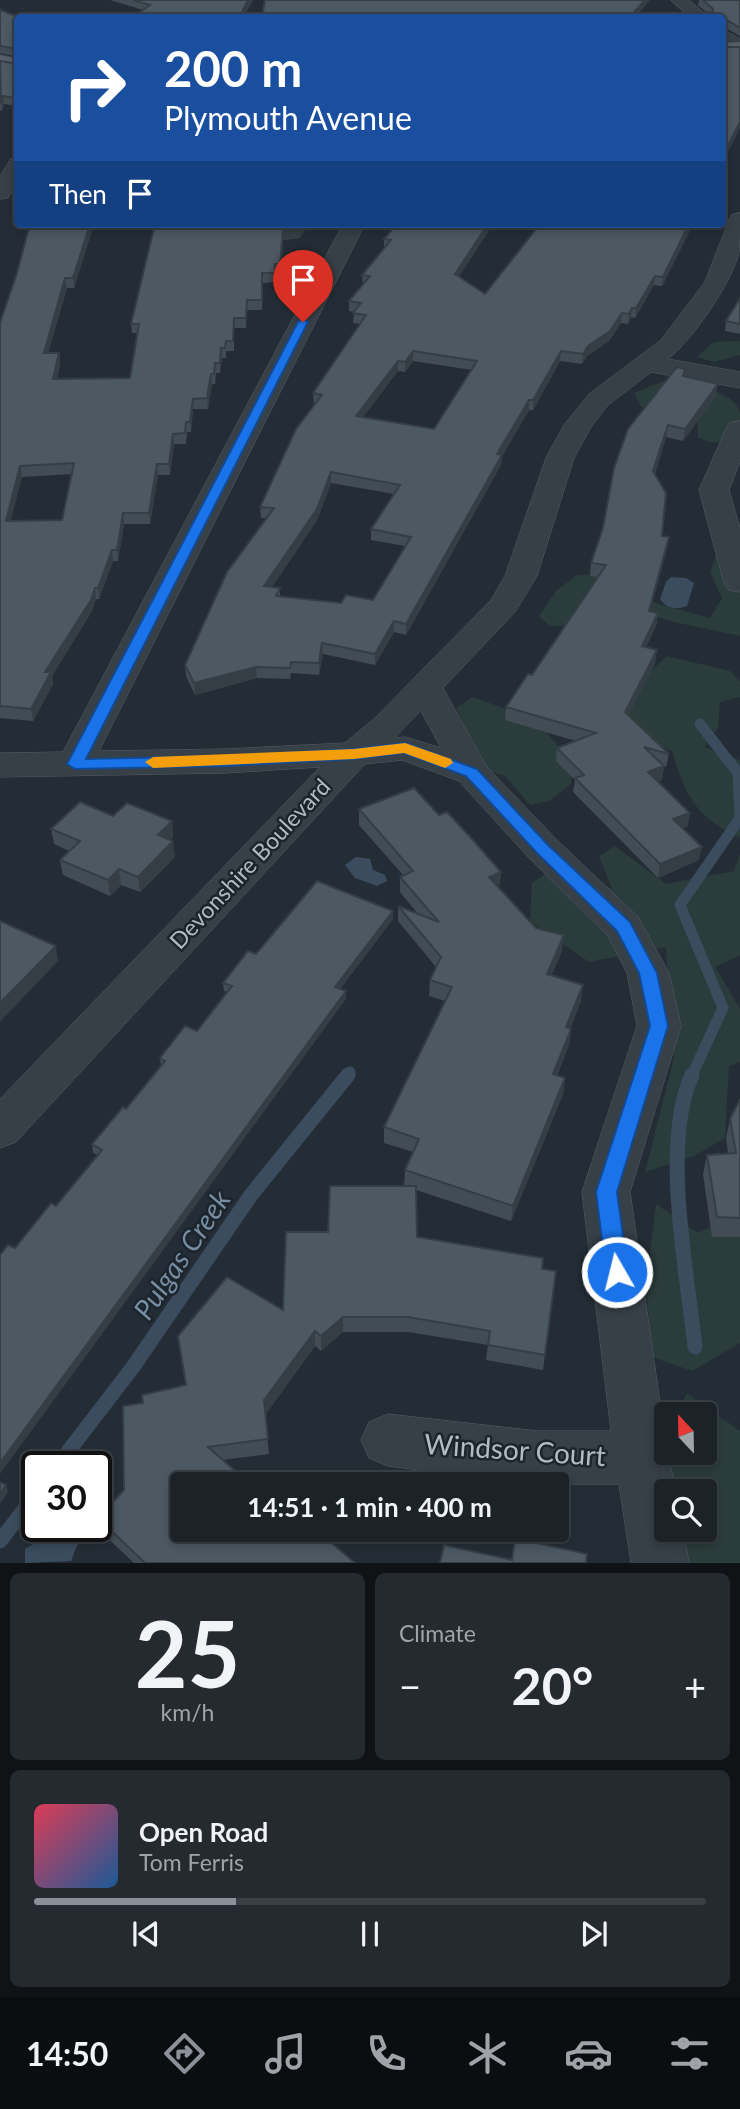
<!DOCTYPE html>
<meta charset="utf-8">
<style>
:root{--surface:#1b2228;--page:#242a30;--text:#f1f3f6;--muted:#a0a4a8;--line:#393f45;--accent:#8c9099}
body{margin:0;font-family:Lato,sans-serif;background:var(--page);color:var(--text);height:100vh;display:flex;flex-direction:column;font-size:26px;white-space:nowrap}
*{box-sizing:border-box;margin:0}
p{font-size:23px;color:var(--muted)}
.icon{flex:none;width:38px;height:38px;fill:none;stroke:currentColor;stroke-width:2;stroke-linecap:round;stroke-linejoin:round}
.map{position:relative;height:1563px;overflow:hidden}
.details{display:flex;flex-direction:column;gap:10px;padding:10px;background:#0f1316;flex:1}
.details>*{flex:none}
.hud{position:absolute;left:14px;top:14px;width:712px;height:214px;border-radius:7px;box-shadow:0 4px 10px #0003,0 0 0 2px var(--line);background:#1a4fa0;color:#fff;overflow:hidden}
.needle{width:46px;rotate:338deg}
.buttons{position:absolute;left:654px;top:1402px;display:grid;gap:14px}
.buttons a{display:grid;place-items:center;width:63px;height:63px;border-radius:7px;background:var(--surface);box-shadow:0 4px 10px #0003,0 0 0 2px var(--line);font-size:35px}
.speed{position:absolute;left:21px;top:1451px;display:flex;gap:14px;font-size:35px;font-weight:700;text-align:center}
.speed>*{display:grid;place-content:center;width:91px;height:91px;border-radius:50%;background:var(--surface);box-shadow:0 4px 10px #0003,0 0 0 2px var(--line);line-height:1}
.speed .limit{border:4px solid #111;border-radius:10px;background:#fff;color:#111}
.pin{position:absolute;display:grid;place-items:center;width:60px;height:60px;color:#fff;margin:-72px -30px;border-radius:50% 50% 50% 0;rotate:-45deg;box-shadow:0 0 7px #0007}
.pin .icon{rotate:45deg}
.me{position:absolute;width:77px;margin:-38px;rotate:352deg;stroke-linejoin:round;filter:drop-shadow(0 0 5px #0008)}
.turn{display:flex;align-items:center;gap:24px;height:147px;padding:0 35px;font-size:32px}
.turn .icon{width:91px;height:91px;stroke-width:2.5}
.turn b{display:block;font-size:49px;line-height:60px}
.then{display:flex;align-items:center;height:66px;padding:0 35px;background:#0003;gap:14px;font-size:26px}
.big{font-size:52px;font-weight:700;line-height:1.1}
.details .widget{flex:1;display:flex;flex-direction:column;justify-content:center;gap:10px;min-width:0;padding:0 24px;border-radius:10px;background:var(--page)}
.details .dial{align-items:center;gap:0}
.dial b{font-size:91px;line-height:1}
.song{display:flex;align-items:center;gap:21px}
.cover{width:84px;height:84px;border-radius:10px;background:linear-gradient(135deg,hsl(350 70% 55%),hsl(210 70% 35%))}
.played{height:7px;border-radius:4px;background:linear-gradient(90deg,var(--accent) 30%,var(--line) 30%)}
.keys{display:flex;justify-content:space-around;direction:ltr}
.heat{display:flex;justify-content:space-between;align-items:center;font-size:38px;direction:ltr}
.details .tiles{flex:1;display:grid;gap:10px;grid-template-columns:1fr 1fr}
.widget:last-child{grid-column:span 2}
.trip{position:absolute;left:170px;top:1472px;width:399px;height:70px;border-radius:7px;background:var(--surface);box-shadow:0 4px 10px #0003,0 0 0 2px var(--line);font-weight:700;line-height:70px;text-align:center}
.dock{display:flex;height:112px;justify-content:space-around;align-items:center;background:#0b0e10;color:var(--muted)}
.dock .icon{width:49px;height:49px}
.dock .active{color:var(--accent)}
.dock b{font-size:32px;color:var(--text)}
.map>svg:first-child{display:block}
.green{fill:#2a3c3b;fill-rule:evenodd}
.water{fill:#3b4c5e}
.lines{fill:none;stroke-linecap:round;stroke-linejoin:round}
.stream-far1{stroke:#3b4c5e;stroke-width:11}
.stream{stroke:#3b4c5e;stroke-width:15}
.minor-casing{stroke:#555d65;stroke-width:1}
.major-casing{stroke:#404850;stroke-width:2}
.minor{fill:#373f47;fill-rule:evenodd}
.major{fill:#555e67;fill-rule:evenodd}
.wall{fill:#414c54;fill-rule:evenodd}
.shaded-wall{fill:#353e45}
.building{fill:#4c5862;stroke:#353e45;stroke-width:2;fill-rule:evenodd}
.route{fill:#1a73e8;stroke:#114b97;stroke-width:2}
.slow{fill:#f59e0b}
.labels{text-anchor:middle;stroke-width:5;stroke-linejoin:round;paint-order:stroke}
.street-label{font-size:23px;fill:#b2bac3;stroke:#1c242c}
.near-water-label{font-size:28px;font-style:italic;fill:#768da3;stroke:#1c242c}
.near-street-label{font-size:28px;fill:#b2bac3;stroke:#1c242c}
</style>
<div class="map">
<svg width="740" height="1563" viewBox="0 0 740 1563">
<rect width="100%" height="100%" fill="#242d36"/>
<!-- green -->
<g class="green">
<path d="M740 341V355L714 362 697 357 714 342Z"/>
<path d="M666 380C687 384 736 390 740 413 740 421 740 429 740 437L712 443 698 437 697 412 670 416 641 407 634 393Z"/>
<path d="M716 555 740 560V636L674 622 613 604 587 624 550 626 539 616 556 591 577 575 604 574 645 600 710 618 722 598 710 572Z"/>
<path d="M667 656 730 671 740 682V697L720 702 718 728 704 747 740 760V838C695 816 686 797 672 751L610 723 625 695Z"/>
<path d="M473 697 536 720 573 764 571 784 549 801 530 805 505 776 483 769 456 708Z"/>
<path d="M615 846 666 884 734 871 740 854V955L715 967 740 1009V1062L729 1066 725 1138 694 1156 645 1172 674 1058 666 947 589 962 530 921 532 883 560 864 612 889 599 856Z"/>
<path d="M656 1204 698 1233 729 1218 740 1221V1343L692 1371 652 1357 646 1286Z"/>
<path d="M687 1393 740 1431V1563H661L657 1449 667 1430V1452H705V1414H676ZM667 1491H705V1530H667Z"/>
</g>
<!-- water -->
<g class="water">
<path d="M671 577 686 578 694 583 687 606C676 610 667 609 660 599L666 582Z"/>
<path d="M356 857 370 859 373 870 385 875 387 881 377 886 355 878 345 865Z"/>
<path d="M55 1526H85L71 1561 25 1563V1549L52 1533Z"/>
</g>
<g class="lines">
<!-- stream-far1 -->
<g class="stream-far1">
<path d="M346 1077 350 1072"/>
<path d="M691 1077 723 1008 680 905 740 818 738 773 700 724"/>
</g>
<!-- stream -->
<g class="stream">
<path d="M692 1075C661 1142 687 1273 695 1347"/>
<path d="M57 1466 133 1367 251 1195 348 1075"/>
<path d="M0 1541 37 1493"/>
</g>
<!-- minor casing -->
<g class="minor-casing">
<g id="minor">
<path d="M671 0H689L710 18H691Z"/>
<path d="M723 29 740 39V53L723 42Z"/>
<path d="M18 157V181L8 198 0 199V176L11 159Z"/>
<path d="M740 213C740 225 740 240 739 252 732 283 693 339 668 359L740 372V388L651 372 607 406 591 427 574 458 537 576 515 612 443 688 486 766 556 839 638 917 669 973 681 1026 630 1192 667 1452 676 1491H667V1530H683L689 1563H631L619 1484H532L388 1466 369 1458 361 1440 369 1422 388 1414 537 1431H611L582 1192 637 1026 627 973 608 936 528 857 459 781 402 760 365 764 16 1142 0 1148V1099L320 767 226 773 0 777V753L63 752 343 224H365L99 751 226 749 345 743 375 718 491 600 505 576 546 458 564 425 589 394 661 340 705 282 729 220 732 215ZM421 711 441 748 405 737 395 738Z"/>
<path d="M740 421V462L729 490 740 529V592L729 590 724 583 699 490 726 429 730 423Z"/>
</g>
</g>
<!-- major casing -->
<g class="major-casing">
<g id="major">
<path d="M740 42V52L723 53V43Z"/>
<path d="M0 55 18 59V70L0 67Z"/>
</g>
</g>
<!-- minor -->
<use href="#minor" class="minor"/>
<!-- major -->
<use href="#major" class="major"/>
</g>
<!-- wall -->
<g class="wall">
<path d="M110 0H253L243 18H132L143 10Z"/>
<path d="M699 0H740V36L724 27 698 5Z"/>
<path d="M0 10 18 18V57L0 53Z"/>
<path d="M0 61 18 64V106L4 104 2 111 0 110Z"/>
<path d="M94 224 74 288H67L48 353H59L60 363 57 379 130 378 137 333H132L131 324 155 224 300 238 283 240 281 274H275V282L263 283 262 310H247L246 328H234V351H226V358H222L220 373H216L215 384H212L208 409H193L191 432H187L186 444H174L170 475H158L150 524H124L118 561H113L99 599H96L92 611 52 676 53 684 33 721 0 718V323L17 273ZM72 474 62 520 10 521 22 477Z"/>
<path d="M387 224H493L459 276 485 294 693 224 662 286 654 285 635 318 631 317 628 324 621 323 609 341 587 356 582 364 560 361 533 410H529L502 456 501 465 406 635 394 632 375 665 323 654 319 675 291 673 290 679 257 678 195 695 186 676 185 665 266 518H261L260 507 315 404H314L313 393 360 324 353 323 354 312 349 311V301L363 285 362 275 384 248V239L393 228H387ZM413 361 472 370 434 429 363 417 398 371 405 372ZM331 483 394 494 371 529V540L405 546 373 600 341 603 280 597V588L272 587 317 520Z"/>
<path d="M740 298V334L725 331 726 321Z"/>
<path d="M684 377 716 396 683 441 666 437 655 474 662 536 669 537 667 549 650 611 658 613 656 626 646 647 655 663 628 716 669 754 666 767 664 766 662 780 657 781 688 826 682 828 699 860 658 878 573 792 575 780 556 761 557 748 576 741 505 720 506 707 532 675 598 577 590 576 591 563Z"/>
<path d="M359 809 439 815 501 872 499 888 536 928 562 951 551 976 581 1001 570 1029H571L569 1045 557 1076 565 1078 563 1094 511 1221 416 1190 417 1237 542 1269 556 1271 543 1370 486 1360 488 1345 408 1332H343L321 1351 315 1346 265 1415 269 1454 222 1460 311 1538 355 1563H134L101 1532 98 1518 124 1490 143 1403 186 1385 283 1310 328 1232 404 1186 405 1170 413 1152 384 1143V1127L445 1001 429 996 430 980 436 967 398 921V906L418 914 400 892V877L403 875 359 825Z"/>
<path d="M113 816 172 821 173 837 170 840 175 857 140 892 121 885 110 896 63 875 60 860 69 851 54 844 51 829Z"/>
<path d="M393 911V919L340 989 346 991V999L15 1248 56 1206 98 1155 93 1153 92 1144 126 1109 161 1066 160 1058 197 1031 228 992 224 991 223 983 256 954Z"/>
<path d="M740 1099V1237H712L703 1174 707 1155 728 1153 726 1138 730 1119Z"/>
</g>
<!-- shaded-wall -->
<g class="shaded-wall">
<path d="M248 0H253L243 18H239Z"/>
<path d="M645 0H650L635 18H629Z"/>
<path d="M3 96 4 104 2 111 1 103Z"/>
<path d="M740 122V128L725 158 723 166V161L726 149Z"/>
<path d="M90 224H94L74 288 73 278Z"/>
<path d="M303 224H309L300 238 283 240 281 274 283 231Z"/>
<path d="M488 224H493L455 283V274Z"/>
<path d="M689 224H693L662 286 663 277Z"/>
<path d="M655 276 654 285 635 318 636 308Z"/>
<path d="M65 278 67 288 45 363 44 353Z"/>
<path d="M632 308 631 317 628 324 629 314Z"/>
<path d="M622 313 621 323 609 341 587 356 582 364 583 354 588 346Z"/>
<path d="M221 348 222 358 220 373V363Z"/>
<path d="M413 351V361L405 372V362Z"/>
<path d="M561 351 560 361 533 410V400Z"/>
<path d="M59 353 60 363 55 389 53 379Z"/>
<path d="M398 361V371L356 426V416Z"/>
<path d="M211 374 212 384 208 409 207 398Z"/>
<path d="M718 384 716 396 683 441 685 429Z"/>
<path d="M193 399V409L191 432 190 422Z"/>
<path d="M529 400V410L502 456 501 465 406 635V624L497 454Z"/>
<path d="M668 425 666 437 652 483 653 471Z"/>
<path d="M173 434 174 444 170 475 169 464Z"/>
<path d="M157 464 158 475 150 524 149 513Z"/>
<path d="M20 466 22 477 8 531 6 521Z"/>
<path d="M331 472V483L317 520 265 597 264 586Z"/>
<path d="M123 513 124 524 118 561 117 550Z"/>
<path d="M669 537 667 549 647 623 649 611Z"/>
<path d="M112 550 113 561 99 599 98 588Z"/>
<path d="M95 588 96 599 92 611 52 676 53 684 33 721 31 709 45 672Z"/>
<path d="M658 613 656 626 640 659 642 646Z"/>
<path d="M394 621V632L375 665V654Z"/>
<path d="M322 643 323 654 319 675V663Z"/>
<path d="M657 650 655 663 623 726 625 712Z"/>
<path d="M256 667 257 678 195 695 194 683Z"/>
<path d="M664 766 662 780 646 786 648 772Z"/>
<path d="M690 813 688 826 671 833 673 819Z"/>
<path d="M172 821 173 837 160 850 158 835Z"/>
<path d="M173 841 175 857 140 892 138 877Z"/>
<path d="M702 847 699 860 658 878 660 864Z"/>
<path d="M119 869 121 885 110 896 108 880Z"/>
<path d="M501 872 499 888 489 877Z"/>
<path d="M393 911V919L335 995V987Z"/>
<path d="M564 935 562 951 545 990 547 974Z"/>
<path d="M56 946 58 961 0 1022V1003Z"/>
<path d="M583 985 581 1001 564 1043 566 1027Z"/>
<path d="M346 991V999L0 1474V1463Z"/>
<path d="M571 1029 569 1045 551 1090 553 1074Z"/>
<path d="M565 1078 563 1094 511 1221 513 1206Z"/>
<path d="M343 1317V1332L321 1351V1336Z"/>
<path d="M315 1331V1346L265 1415 264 1400Z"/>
<path d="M6 1485 8 1492 0 1504V1493Z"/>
</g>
<!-- building -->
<g class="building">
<path d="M133 0H248L239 18H132L150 5Z"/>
<path d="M265 0H645L629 18H262Z"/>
<path d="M703 0H740V28L725 19 723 21V18H685L689 12H713V9Z"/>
<path d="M0 10 22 18H18V49L0 46Z"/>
<path d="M723 47H740V122L726 149 723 161Z"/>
<path d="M0 61 18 64V98L3 96 1 103Z"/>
<path d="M30 224H90L73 278H65L44 353H59L53 379 130 378 139 324H131L155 224H303L300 229 283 231 280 264H275V273H262V300H247L246 318H234L233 341H226L225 348H221L220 363H215L214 374H211L207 398 193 399 190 422H186L185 433 173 434 169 464H157L149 513H123L117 550H112L98 588H95L91 600 45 672H51L31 709 0 706V323L17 273ZM74 463 62 520 6 521 20 466Z"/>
<path d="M397 224H488L455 274 485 294 540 224H689L663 277 655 276 636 308H632L629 314 622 313 610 331 588 346 583 354 561 351 533 400H529L497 454 502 455 406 624 394 621 375 654 322 643 319 663 291 662 290 668 256 667 194 683 185 665 227 572 274 508 260 507 296 429 322 395 313 393 366 315 353 313 361 303 349 301 370 276 362 275 391 240 384 239ZM413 351 477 361 434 429 356 416 398 361 405 362ZM331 472 400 485 371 529 411 537 373 600 346 595 341 603 276 596 280 588 264 586 317 509Z"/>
<path d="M740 298V324L726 321Z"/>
<path d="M677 367 685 369 683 376 718 384 685 429 668 425 653 471 666 493 662 536 669 537 649 611 658 613 642 646 657 650 625 712 669 754 644 747 664 766 648 772 690 813 673 819 702 847 660 864 575 778 584 775 557 748 596 733 506 707 528 674 532 675 606 565 591 563 603 528 614 468 628 429Z"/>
<path d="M414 788 439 815 447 812 473 840 501 872 489 877 536 928 564 935 547 974 583 985 566 1027 571 1029 553 1074 565 1078 513 1206 405 1170 419 1139 384 1127 452 987 430 980 441 957 398 906 439 922 400 877 413 871 359 809Z"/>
<path d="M80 802 113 816 127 803 172 821 158 835 173 841 138 877 119 869 108 880 60 860 80 841 51 829Z"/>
<path d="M317 881 393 911 335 987 346 991 0 1463V1255L8 1245 15 1248 51 1203 56 1206 102 1150 92 1144 123 1107 126 1109 165 1061 160 1058 185 1026 197 1031 232 986 223 983 248 951 256 954Z"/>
<path d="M0 921 56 946 0 1003Z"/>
<path d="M740 1099V1218L717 1217 707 1155 736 1153 730 1119Z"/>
<path d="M330 1186H416L417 1237 543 1258 542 1269 556 1271 545 1355 488 1345 490 1331 408 1317H343L321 1336 315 1331 264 1400 268 1439 208 1447 250 1484H182V1530H301L311 1538 318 1531 355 1563H145L98 1518 124 1490 123 1406 143 1403 142 1395 186 1385 178 1336 227 1277 283 1310 286 1232H328Z"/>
<path d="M0 1482 6 1485 0 1493Z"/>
<path d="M515 1538 587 1554 586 1563H440L444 1545 512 1560Z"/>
</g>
<!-- route -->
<path class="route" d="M303 319 308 322 86 759 226 756 354 749 405 743 477 769 548 845 630 922 657 973 668 1026 617 1192 628 1272 625 1278 617 1281 610 1278 606 1272 596 1192 650 1026 639 973 617 931 537 853 466 776 404 753 354 759 226 766 75 769 67 764 298 322Z"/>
<!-- slow -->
<path class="slow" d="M405 743 451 759 453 763 445 768 404 753 354 759 153 768 145 762 153 757 354 749Z"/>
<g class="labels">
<!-- street labels -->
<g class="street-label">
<text transform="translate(250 864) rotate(-47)" y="8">Devonshire Boulevard</text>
</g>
<!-- near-water labels -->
<g class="near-water-label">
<text transform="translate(182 1255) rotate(-56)" y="10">Pulgas Creek</text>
</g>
<!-- near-street labels -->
<g class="near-street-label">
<text transform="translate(515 1450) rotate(4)" y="10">Windsor Court</text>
</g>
</g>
</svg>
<div class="buttons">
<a><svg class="needle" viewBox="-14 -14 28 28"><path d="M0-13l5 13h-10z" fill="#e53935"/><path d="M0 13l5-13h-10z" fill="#a0a4a8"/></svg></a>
<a><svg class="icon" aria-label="search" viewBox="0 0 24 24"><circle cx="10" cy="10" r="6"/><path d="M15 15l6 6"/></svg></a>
</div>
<div class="speed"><div class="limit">30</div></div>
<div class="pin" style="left:303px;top:322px;background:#d93025"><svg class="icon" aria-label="arrive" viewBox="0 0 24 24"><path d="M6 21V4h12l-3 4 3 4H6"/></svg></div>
<svg class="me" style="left:617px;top:1272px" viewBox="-20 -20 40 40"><circle r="17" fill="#1a73e8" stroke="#fff" stroke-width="3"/><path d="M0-11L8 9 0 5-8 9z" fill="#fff"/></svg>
<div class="trip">14:51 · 1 min · 400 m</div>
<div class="hud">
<div class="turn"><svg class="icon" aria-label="right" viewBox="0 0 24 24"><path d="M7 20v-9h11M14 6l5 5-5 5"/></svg><div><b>200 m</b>Plymouth Avenue</div></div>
<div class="then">Then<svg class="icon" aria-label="arrive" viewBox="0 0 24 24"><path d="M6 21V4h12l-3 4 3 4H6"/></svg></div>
</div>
</div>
<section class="details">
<div class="tiles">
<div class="widget dial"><b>25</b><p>km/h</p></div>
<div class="widget"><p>Climate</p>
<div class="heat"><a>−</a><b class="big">20°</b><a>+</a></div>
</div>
<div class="widget">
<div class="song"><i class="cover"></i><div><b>Open Road</b><p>Tom Ferris</p></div></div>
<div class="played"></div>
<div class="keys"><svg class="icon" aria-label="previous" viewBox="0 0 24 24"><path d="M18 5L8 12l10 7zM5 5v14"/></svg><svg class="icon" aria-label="pause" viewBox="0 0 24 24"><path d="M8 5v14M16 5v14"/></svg><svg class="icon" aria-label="next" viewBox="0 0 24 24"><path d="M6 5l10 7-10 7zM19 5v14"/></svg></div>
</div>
</div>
</section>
<nav class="dock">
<b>14:50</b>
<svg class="icon active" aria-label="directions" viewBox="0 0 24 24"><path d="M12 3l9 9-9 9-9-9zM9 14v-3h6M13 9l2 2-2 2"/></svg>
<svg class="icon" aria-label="music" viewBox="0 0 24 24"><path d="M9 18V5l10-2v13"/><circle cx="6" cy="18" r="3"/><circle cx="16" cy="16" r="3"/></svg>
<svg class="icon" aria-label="phone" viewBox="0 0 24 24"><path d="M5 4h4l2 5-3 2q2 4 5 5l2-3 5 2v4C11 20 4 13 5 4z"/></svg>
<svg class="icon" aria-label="climate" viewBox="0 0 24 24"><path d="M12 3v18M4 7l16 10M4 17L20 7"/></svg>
<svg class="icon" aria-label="car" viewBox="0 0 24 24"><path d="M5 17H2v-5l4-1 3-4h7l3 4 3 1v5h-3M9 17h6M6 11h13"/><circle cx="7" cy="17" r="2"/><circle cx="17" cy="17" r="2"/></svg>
<svg class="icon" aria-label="filters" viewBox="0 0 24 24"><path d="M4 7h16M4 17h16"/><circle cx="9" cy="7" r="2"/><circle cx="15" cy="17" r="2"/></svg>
</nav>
